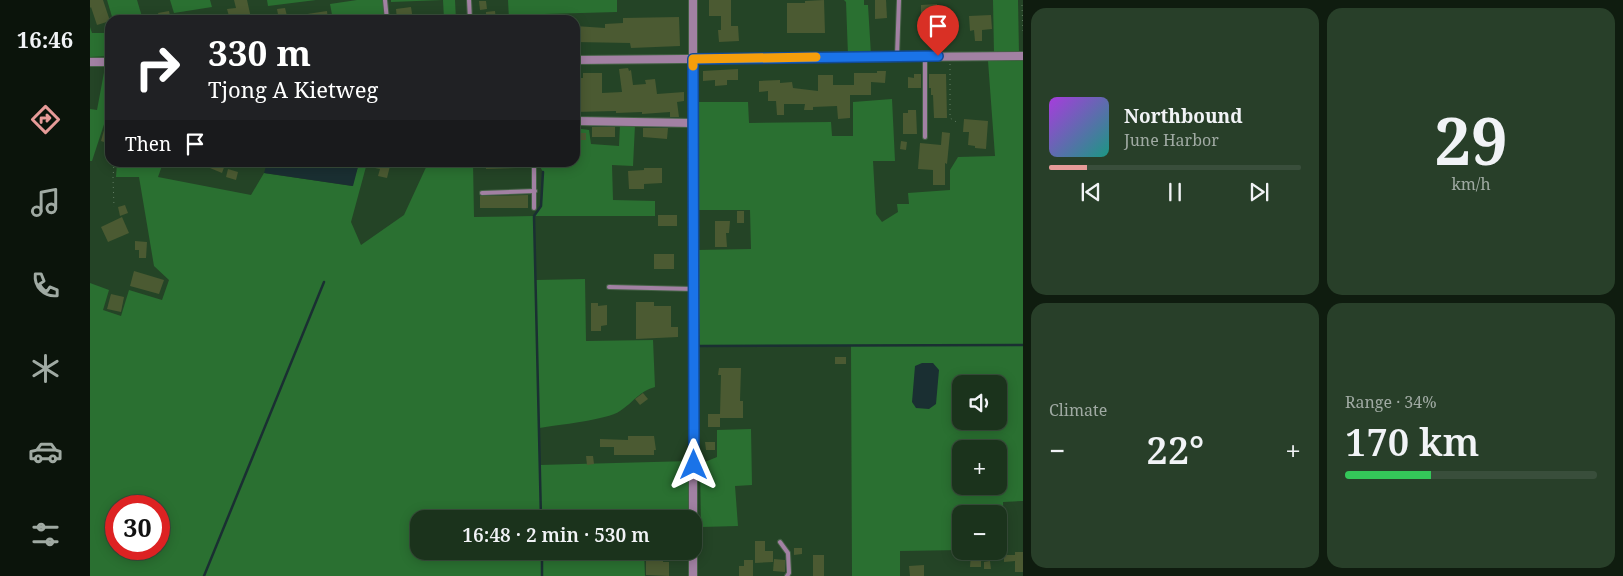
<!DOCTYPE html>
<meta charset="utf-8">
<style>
:root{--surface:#1b331c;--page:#283f29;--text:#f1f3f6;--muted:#a0aaa3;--line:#394e3b;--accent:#e69b98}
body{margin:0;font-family:"Noto Serif",serif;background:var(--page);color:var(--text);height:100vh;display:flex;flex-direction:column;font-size:19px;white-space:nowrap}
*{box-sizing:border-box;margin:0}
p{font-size:16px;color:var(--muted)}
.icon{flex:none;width:28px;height:28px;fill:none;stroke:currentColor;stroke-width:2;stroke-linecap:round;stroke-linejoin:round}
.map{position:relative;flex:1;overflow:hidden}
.side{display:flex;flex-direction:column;gap:8px;padding:8px;background:#0f1c0f;width:600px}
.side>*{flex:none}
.top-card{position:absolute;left:15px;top:15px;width:475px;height:152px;border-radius:15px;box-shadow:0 2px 12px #0003,0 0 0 1px var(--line);background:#202124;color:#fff;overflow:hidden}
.fabs{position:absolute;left:862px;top:375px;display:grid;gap:10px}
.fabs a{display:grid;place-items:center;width:55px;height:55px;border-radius:10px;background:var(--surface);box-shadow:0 2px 12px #0003,0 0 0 1px var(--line);font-size:25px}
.speed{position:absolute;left:15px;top:495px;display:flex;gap:10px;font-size:25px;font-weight:700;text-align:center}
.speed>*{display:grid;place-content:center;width:65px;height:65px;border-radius:50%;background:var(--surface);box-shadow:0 2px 12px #0003,0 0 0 1px var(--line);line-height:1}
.speed .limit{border:8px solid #d22;background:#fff;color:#111}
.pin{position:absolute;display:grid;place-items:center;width:42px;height:42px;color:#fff;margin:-51px -21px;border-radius:50% 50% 50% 0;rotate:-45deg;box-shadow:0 0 5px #0007}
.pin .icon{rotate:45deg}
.me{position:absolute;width:55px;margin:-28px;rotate:0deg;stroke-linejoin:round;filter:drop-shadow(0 0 4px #0008)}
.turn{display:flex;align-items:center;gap:18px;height:105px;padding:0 20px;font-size:22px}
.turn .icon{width:65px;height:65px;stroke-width:2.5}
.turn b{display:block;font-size:35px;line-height:42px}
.then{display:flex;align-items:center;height:48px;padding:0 20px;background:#0003;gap:10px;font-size:19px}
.big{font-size:38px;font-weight:600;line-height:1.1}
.side .widget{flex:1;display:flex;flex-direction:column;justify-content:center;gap:8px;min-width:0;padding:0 18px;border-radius:15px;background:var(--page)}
.side .dial{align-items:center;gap:0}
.dial b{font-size:65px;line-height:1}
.song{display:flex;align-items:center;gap:15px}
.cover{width:60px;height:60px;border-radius:8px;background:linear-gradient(135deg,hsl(280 70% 55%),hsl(170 70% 35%))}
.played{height:5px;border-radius:2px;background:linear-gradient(90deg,var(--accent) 15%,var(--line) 15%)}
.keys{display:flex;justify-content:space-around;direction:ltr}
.heat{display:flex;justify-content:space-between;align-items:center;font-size:28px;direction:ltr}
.charge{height:8px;border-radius:4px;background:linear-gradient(90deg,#34c759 34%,var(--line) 0)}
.side .tiles{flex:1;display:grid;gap:8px;grid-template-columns:repeat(2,1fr)}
.trip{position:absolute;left:320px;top:510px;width:292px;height:50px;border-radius:15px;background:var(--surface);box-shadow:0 2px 12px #0003,0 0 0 1px var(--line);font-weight:600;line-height:50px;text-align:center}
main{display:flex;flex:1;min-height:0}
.dock{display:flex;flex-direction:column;width:90px;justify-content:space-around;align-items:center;background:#0b140b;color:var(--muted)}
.dock .icon{width:35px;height:35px}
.dock .active{color:var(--accent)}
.dock b{font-size:22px;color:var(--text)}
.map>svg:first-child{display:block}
.green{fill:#2a7031;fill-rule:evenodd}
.water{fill:#1a2f32}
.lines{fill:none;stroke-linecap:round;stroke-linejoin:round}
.stream{stroke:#1a2f32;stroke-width:2.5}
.building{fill:#4b5a32}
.service-casing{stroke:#436044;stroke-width:6}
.minor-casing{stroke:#436044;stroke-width:10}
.path{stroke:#637e64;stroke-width:1;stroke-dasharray:1 4;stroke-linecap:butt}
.service{stroke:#a281a3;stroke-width:4}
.minor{stroke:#a281a3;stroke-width:8}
.route-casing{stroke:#114b97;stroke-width:12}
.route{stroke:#1a73e8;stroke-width:9}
.slow{stroke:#f59e0b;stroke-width:9}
</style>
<main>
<nav class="dock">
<b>16:46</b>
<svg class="icon active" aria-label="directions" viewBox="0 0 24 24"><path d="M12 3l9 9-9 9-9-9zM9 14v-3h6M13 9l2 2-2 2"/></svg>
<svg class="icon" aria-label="music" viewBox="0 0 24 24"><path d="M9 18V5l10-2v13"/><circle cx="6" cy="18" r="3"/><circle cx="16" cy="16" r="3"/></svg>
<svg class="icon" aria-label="phone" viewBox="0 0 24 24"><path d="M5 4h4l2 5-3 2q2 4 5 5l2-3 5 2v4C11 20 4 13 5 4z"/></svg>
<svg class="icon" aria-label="climate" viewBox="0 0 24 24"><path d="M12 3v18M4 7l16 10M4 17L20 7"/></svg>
<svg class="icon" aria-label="car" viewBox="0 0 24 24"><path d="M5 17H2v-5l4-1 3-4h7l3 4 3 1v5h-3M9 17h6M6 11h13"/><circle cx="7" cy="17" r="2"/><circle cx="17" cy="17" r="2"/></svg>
<svg class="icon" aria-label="filters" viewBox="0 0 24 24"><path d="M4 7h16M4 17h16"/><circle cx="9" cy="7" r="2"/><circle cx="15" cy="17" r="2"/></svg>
</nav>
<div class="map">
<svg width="933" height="576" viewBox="0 0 933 576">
<rect width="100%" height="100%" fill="#244426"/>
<!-- green -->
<g class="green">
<path d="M17 0H47L53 20H23Z"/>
<path d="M80 0H120L122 7 84 13Z"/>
<path d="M177 0H226L178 6Z"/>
<path d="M267 0H293L295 20H243L240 4Z"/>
<path d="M301 0H365L366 20H347L354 19 353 0 301 2Z"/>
<path d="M418 0H527V12L455 14V20H419Z"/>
<path d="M754 0H774V5H778L781 55H758L756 2Z"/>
<path d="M903 0H928L929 54H904Z"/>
<path d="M0 27 2 33H20V56L0 57Z"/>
<path d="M898 61H933V501L913 502 915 548 909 549V514H871V550L810 551V576H762L761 346H610L607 250 661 249 660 210H608L606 102H658L659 123 741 122 742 136H763V102L802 99 805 161H783L786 214 792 222 808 212 807 204H819L818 193 860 190V170L868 157 905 156ZM871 384H909V421H871ZM871 449H909V486H871Z"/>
<path d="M15 67H20V106L2 161H0V109L7 110Z"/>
<path d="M530 125H545L543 166 522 165 523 200 565 201V216H444L446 280 495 279 496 341 563 340 565 387C548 392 544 402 530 411 517 420 467 425 449 428L450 465 601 461V519H329V551H589L554 553 555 576H0V283L19 290 13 310 31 316 39 290 72 300 79 280 64 266 49 177H26L27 163H73L68 177 161 195 174 173 262 186 269 163H277L261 222 271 245 314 215 338 163H383L384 217 444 216 451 206 453 172 448 163 485 162V128L499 130 501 144 529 146ZM26 506H69V549H26Z"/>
<path d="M661 429 662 485 645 486 648 526 611 527 610 464 627 457V430Z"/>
</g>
<!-- water -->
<g class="water">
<path d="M177 163V162L269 163 263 186 174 173Z"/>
<path d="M832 363H843L849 370 846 404 839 409 826 408 822 402 825 366Z"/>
</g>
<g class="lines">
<!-- stream -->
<g class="stream">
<path d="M610 346 933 345"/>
<path d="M451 519 444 216 451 206 453 172"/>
<path d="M452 551V576"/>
<path d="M114 576 234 282"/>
</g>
</g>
<!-- building -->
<g class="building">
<path d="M0 0H13L20 21 7 25 1 7 0 8Z"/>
<path d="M144 0H157L161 18 140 20 137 9 146 8Z"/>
<path d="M619 0H641V26H648L649 41 629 42 628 30H631V16H619Z"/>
<path d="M734 0 735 33H697V3H715V1Z"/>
<path d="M785 0H796L797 18 785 19Z"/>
<path d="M389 1H396L397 9 390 10Z"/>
<path d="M847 4 848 18 841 19V23H834V18H831V5Z"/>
<path d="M321 7 323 20H307L306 9Z"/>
<path d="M195 8 198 20H189L187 9Z"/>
<path d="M79 11 81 20H70L68 13Z"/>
<path d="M237 11 238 20H205L204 16Z"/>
<path d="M405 11 406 20H396V12Z"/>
<path d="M901 15 902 29 892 30V41H885L884 30 880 31 879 16Z"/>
<path d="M589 17 590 46 541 48 540 43 485 42V26L515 28V24L533 23V18Z"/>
<path d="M538 68 539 71 541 70 543 85 556 84 555 80 565 79 567 94 594 92V101L587 102 589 117H580V112L552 114V112L526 113V111L485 112V78H493V73H512V93L532 92 529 69Z"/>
<path d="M648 69V80H637V85L625 86V80L613 81V71Z"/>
<path d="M787 71H796L795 83 781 82V95H760V118L748 119 747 106 723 107V110H714L715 104H694V115H687L686 101H678V91L669 92V81L690 80V83L702 82 703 88 728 91V75H743V85H764V73H787Z"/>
<path d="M824 74H831V88H818V77L824 78Z"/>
<path d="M839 74H856L857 118H844L843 95H841V88H839Z"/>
<path d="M818 110H826L827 134H813V113H818Z"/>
<path d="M18 116H20V144L11 141Z"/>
<path d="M874 119 898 121 896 149 885 148V146L878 145 879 132H873Z"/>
<rect x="502" y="127" width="23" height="10"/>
<path d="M553 128H578L577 139 553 137Z"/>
<path d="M852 132 860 133 857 164 855 163V185H843V170L828 169 830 143 851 145Z"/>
<rect x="485" y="133" width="11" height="7"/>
<path d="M811 141 817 142 816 150 810 149Z"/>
<path d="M122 162H136L132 173 120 168Z"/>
<path d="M286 162H301L297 178 288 176 290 169 285 168Z"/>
<path d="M396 162H428V168L396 169Z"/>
<path d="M554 168H572V183L554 184V189H539L538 171 554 170Z"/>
<path d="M138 169 148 172 146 180 136 177Z"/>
<path d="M438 195V208H390V196Z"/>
<path d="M35 205 38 213 30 216 28 207Z"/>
<rect x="647" y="211" width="7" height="12"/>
<rect x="568" y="215" width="19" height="11"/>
<path d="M32 217 39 233 18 242 11 227Z"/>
<path d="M625 221H640L639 233H636L637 247H625Z"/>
<path d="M45 241 57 242 56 258H49V250H45Z"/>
<rect x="564" y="254" width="20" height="15"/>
<path d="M44 271 74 280 69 294 40 286Z"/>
<path d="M21 294 34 297 31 312 17 309Z"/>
<path d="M546 302H564V306H581V327H588V337L546 339Z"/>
<path d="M501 303H508V306L517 305V325L511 326V331H501Z"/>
<rect x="745" y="357" width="11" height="7"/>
<path d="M629 368H651L650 401H653V418H630V427H618V414H630L631 375H628Z"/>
<path d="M553 393 558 399 550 405 545 399Z"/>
<path d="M538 436H564L566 450H564V455H524V447H510V439L538 440Z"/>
<path d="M615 442H625V450H616Z"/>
<path d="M496 456H503L504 464 497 465Z"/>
<path d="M665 541H675V551H683V562L665 563Z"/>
<path d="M704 548H712V554L704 555Z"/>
<path d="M925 552H933V572H925V561L914 562V555H925Z"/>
<path d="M881 553H891V567H880Z"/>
<path d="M562 555H573V562H579V576L556 575V559H562Z"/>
<rect x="723" y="555" width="11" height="21"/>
<path d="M684 559 695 560V572L683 571Z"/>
<path d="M654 560H663V576H649V566H654Z"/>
<path d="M900 561 901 569H894V562Z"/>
<path d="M834 565V576H820L819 566Z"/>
</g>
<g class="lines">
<!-- service casing -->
<g class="service-casing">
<g id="service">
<path d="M295 0 297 20"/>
<path d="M379 0 380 20"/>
<path d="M807 56 809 0"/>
<path d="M835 137V56"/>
<path d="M392 193 445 191"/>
<path d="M444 208V162"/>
<path d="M519 287 603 289"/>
<path d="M690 542 698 553 699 573 697 576"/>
</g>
</g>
<!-- minor casing -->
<g class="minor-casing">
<g id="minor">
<path d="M603 0V519"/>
<path d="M485 60 933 56"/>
<path d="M0 62H20"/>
<path d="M487 121 602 123"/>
<path d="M603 551V576"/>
</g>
</g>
<!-- path -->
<g class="path">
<path d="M932 5 933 32"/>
<path d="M860 64V118L868 123"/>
<path d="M24 162 23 178 24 207"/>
</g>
<!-- service -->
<use href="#service" class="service"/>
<!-- minor -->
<use href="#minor" class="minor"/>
</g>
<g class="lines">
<!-- route casing -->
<g class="route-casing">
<path id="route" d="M604 465 603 59 848 56"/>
</g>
<!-- route -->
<use href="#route" class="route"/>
<!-- slow -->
<path class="slow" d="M603 66V59L726 57"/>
</g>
</svg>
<div class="fabs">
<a><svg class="icon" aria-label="sound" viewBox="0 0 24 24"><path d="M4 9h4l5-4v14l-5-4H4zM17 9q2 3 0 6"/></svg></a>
<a>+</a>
<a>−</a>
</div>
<div class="speed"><div class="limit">30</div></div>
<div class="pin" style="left:848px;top:56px;background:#d93025"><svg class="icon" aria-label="arrive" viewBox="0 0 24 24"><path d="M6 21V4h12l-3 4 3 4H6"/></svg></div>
<svg class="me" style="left:604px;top:465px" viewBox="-20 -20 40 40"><path d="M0-17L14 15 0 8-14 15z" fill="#1a73e8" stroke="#fff" stroke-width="4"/></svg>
<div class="trip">16:48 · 2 min · 530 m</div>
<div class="top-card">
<div class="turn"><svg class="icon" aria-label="right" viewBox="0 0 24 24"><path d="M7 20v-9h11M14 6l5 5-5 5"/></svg><div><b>330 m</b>Tjong A Kietweg</div></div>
<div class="then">Then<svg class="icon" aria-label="arrive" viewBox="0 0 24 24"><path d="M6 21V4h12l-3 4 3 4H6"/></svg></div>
</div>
</div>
<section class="side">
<div class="tiles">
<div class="widget">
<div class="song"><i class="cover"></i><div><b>Northbound</b><p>June Harbor</p></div></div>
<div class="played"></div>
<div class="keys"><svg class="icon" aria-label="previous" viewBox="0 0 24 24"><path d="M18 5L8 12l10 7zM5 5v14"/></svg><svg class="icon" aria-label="pause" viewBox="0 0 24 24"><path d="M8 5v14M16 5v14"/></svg><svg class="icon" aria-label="next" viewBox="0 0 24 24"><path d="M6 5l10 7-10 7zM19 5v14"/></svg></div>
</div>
<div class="widget dial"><b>29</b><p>km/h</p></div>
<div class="widget"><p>Climate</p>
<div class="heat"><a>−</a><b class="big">22°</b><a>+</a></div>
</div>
<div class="widget"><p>Range · 34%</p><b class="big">170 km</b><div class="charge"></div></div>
</div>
</section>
</main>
